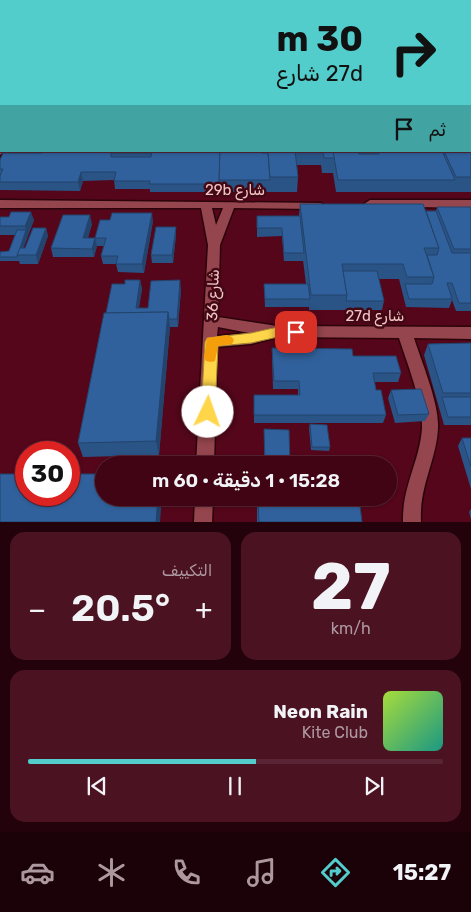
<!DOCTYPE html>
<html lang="ar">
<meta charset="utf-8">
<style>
:root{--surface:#400414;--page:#4b1222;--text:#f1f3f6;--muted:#ae98a0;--line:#592534;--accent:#52cdcc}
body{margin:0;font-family:Rubik,"Noto Sans Arabic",sans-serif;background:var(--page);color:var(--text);direction:rtl;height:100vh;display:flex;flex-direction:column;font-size:19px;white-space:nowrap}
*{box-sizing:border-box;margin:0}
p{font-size:16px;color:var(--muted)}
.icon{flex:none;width:28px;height:28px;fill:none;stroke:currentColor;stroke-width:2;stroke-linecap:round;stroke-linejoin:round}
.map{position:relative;height:522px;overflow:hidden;direction:ltr}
.panel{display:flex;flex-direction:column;gap:10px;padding:10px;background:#23020b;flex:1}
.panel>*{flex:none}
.guide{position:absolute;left:0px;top:0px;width:471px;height:152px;box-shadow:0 1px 4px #0004,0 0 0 1px var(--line);direction:rtl;background:#52cdcc;color:#111;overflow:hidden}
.speed{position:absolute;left:15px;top:441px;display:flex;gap:10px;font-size:25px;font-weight:700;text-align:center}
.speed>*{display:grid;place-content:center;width:65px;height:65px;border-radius:50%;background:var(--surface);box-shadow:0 1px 4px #0004,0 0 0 1px var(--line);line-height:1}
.speed .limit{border:8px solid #d22;background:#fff;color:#111}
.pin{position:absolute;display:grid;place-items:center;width:42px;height:42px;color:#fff;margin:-21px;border-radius:10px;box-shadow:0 2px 8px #0006}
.me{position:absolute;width:55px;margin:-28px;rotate:3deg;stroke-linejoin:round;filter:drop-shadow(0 0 4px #0008)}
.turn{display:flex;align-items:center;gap:18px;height:105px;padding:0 25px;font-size:22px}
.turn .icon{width:65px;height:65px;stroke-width:2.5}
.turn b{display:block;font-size:35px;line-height:42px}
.then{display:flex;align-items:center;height:48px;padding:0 25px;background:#0003;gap:10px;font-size:19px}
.big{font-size:38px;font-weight:600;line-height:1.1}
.panel .tile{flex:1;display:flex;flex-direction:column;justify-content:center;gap:8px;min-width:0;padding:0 18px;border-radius:15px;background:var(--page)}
.panel .dial{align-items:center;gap:0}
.dial b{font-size:65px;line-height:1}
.song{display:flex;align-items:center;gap:15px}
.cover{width:60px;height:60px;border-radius:8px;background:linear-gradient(135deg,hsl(80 70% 55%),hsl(170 70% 35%))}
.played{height:5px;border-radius:2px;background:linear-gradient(90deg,var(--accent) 55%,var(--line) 55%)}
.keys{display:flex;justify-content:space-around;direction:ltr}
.heat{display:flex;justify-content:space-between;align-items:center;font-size:28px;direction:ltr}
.panel .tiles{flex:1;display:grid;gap:10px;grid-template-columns:1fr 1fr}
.tile:last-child{grid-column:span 2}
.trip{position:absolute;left:95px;top:456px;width:302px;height:50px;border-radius:25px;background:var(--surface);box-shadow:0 1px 4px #0004,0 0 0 1px var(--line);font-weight:600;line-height:50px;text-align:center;direction:rtl}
.dock{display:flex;height:80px;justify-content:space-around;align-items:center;background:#1a0208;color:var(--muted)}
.dock .icon{width:35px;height:35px}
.dock .active{color:var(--accent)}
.dock b{font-size:22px;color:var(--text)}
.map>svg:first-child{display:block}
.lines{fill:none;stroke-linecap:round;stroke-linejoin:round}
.minor-casing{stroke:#2b040a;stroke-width:3}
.minor{fill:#95454e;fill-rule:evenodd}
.wall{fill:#2a5386}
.shaded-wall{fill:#22446d}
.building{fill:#31619c;stroke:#22446d}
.route{fill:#ffd54a;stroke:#a68a30}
.slow{fill:#f59e0b}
.labels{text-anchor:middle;stroke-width:5;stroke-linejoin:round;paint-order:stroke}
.street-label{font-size:15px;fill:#f3c4c6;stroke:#420814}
</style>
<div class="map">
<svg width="471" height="522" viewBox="0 0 471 522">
<rect width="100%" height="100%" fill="#55061a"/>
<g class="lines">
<!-- minor casing -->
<g class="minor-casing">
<g id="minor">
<rect x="0" y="6" width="1" height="4"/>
<rect x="0" y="63" width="1" height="4"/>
<rect x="470" y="110" width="1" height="6"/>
<rect x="0" y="111" width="1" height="6"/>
<path d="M0 147 1 151H5L0 155Z"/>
<path d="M0 200 321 203 323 205 321 207 317 209 234 208 220 245 218 317 278 326 471 327V339L414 338C422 363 439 403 438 427 437 460 419 485 421 522H403C402 486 420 461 422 428 423 403 407 363 399 338L277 337 251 344 217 347 214 465H196L208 245 201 208H0ZM212 208H223L216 225ZM218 327 249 333 217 336Z"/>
<path d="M370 200H471V208L366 206 364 204Z"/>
<path d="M195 498H213L212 522H194Z"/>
</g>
</g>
<!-- minor -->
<use href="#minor" class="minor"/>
</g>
<!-- wall -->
<g class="wall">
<rect x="0" y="14" width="1" height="37"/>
<path d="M470 44H471V90L470 88Z"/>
<path d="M0 67H1V90L0 91Z"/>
<path d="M471 116V192H336L333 173H322L321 165H297L298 177 297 192H150V189H115L114 180 83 181 80 191 0 190V160L8 151H470V117Z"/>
<path d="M300 204 426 211H436L437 207H471V311H456L452 300 449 308 406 307 399 279H379L384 301 382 310H309V307H265L264 284H306L303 260V261H284L282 236 257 237V216H299Z"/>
<path d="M0 217 34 220 23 248H25L46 228 48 236 38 264H20L19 261H0V252L9 251 15 235H0Z"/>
<path d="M153 221 144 273 118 272 116 264H103L101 256 104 246H97L94 257H53L51 248 92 224 88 238H95Z"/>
<path d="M176 227V235L173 263H152L151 255Z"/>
<path d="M140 280 142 289 139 308H148L181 289 178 327H170L159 455 83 457 78 443 106 313 125 284Z"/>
<path d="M471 343V425H444L424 355 428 344Z"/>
<path d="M272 348 353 356 401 373 398 382H374L376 390 386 415 383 423H254V395H298V389H273L272 357Z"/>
<path d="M391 390 429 414 425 421 395 423 388 398Z"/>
<path d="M310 424 330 447 329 451 311 450 309 428Z"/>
<path d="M264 429 290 465H264Z"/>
<path d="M462 438H471V489L458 446Z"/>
<path d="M257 498H359L362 522H257Z"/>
<path d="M471 509V519L469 512Z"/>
</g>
<!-- shaded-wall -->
<g class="shaded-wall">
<path d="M81 172 83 181 80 191 78 182Z"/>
<path d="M31 212 34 220 21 255H18L26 230 25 226Z"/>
<path d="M152 213 153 221 144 273 142 264Z"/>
<path d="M90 215 92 224 85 246 83 238Z"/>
<path d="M176 227V235L173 263 172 255Z"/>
<path d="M46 228 48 236 38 264 36 255Z"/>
<path d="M95 238 97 246 94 257 92 249Z"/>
<path d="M140 280 142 289 137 317 136 308Z"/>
<path d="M180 280 181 289 178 327 177 319Z"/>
<path d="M168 312 170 327 159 455 156 441Z"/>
<path d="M158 498H162L160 522H156Z"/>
</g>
<!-- building -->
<g class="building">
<rect x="0" y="14" width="1" height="12"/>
<rect x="470" y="14" width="1" height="10"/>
<rect x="0" y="30" width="1" height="14"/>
<path d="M470 44H471V62L470 60Z"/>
<rect x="0" y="67" width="1" height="16"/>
<path d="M470 69H471V79L470 77Z"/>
<path d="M470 119H471V177H456L444 151H470Z"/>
<path d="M8 151H43L42 153H7Z"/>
<path d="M43 151H111V157H151L152 152 220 151 219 184H149L150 181H114L116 172H81L78 182H0V176L3 169H0V160L3 153H42Z"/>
<path d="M111 151H151V153H110Z"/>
<path d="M220 151H262V153H268L270 180H219Z"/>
<path d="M268 151H295L298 177H270Z"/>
<path d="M323 151H333L335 158H324Z"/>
<path d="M333 151H358L359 154H379L378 151H442L455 180H338Z"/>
<path d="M300 204H423L439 248H424L434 277H407L403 264H342L347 295H311Z"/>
<path d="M437 207H471V249H454Z"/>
<path d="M426 211H436L452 253H471V303H459L452 283H447L452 299H409L405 284H432L434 277 427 255H437L439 248Z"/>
<path d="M11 212H31L25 226H0V217H9Z"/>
<path d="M112 213H152L142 264H116L118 256H101L106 238H95L92 249 51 248 63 215H90L83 238H95L100 220H110Z"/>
<path d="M257 216H300L304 253H284L282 228H257Z"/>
<path d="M156 227H176L172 255H151Z"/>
<path d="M33 228H46L36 255H17L19 248H25Z"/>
<path d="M17 230H26L20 248 17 255V257H0V252L9 251Z"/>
<path d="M343 271H377L384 301H346L347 295Z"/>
<path d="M125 280H140L136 308H148L151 281 180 280 177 319H169L168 312 106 313 112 284H125Z"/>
<path d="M264 284H308L310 299H265Z"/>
<path d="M168 312 156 441 78 443 104 313Z"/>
<path d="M471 343V393H443L428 344Z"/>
<path d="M272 348 352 349 353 356H396L401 373H373L376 390H381L386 415H254V395H300L299 381H274Z"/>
<path d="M421 389 429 414 398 415 391 390Z"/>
<path d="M442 397H471V417H448Z"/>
<path d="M310 424 327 425 330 447H312Z"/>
<path d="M264 429 289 430 290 465H265Z"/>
<path d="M462 438H471V467Z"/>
<path d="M0 474H26V495H69V474H104V498H158L156 522H0Z"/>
<path d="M258 498H321V500H258V506Z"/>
<path d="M323 498H359L362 522H259L258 500H323Z"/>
</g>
<!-- route -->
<path class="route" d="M278 327 301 328 303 332 301 335 278 337 251 343 218 346 215 412 213 417 208 418 203 417 201 412 205 342 207 338 251 333Z"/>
<!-- slow -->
<path class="slow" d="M227 335 232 337 234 340 232 344 218 346 215 361 211 362 206 361 204 357 207 338Z"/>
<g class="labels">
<!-- street labels -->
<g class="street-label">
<text x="235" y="195">29b شارع</text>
<text transform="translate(213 295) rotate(-88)" y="5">شارع 36</text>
<text x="375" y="321">27d شارع</text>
</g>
</g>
</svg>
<div class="speed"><div class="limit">30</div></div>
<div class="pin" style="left:296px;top:332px;background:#d93025"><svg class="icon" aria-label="arrive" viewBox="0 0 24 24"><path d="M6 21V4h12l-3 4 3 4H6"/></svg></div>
<svg class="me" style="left:208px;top:412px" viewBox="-20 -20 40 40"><circle r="19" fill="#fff"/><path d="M0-13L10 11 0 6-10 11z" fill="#ffd54a"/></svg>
<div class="trip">15:28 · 1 دقيقة · 60 m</div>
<div class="guide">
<div class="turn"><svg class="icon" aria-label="right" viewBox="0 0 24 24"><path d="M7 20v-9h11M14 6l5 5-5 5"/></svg><div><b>30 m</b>27d شارع</div></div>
<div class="then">ثم<svg class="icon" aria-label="arrive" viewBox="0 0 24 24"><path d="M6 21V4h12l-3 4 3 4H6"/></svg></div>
</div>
</div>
<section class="panel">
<div class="tiles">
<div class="tile dial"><b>27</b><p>km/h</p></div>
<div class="tile"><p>التكييف</p>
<div class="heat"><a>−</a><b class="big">20.5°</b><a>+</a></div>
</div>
<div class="tile">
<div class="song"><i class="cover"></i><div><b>Neon Rain</b><p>Kite Club</p></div></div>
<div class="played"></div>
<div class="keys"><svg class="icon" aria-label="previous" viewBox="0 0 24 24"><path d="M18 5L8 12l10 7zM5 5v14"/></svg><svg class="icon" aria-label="pause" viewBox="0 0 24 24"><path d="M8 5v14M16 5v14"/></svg><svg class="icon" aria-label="next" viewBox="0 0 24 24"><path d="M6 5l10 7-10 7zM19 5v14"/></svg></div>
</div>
</div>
</section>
<nav class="dock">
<b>15:27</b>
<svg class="icon active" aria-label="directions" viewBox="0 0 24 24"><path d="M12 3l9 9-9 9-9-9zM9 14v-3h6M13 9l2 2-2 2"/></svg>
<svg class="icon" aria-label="music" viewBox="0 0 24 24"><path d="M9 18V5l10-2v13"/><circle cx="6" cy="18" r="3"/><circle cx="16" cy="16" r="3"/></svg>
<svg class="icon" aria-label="phone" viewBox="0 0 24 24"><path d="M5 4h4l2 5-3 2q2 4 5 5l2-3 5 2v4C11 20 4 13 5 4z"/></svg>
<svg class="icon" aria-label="climate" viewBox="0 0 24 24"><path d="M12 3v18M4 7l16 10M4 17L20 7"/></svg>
<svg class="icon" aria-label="car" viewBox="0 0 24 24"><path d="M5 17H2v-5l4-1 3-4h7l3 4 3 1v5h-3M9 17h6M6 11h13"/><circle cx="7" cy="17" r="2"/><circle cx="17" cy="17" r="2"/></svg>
</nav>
